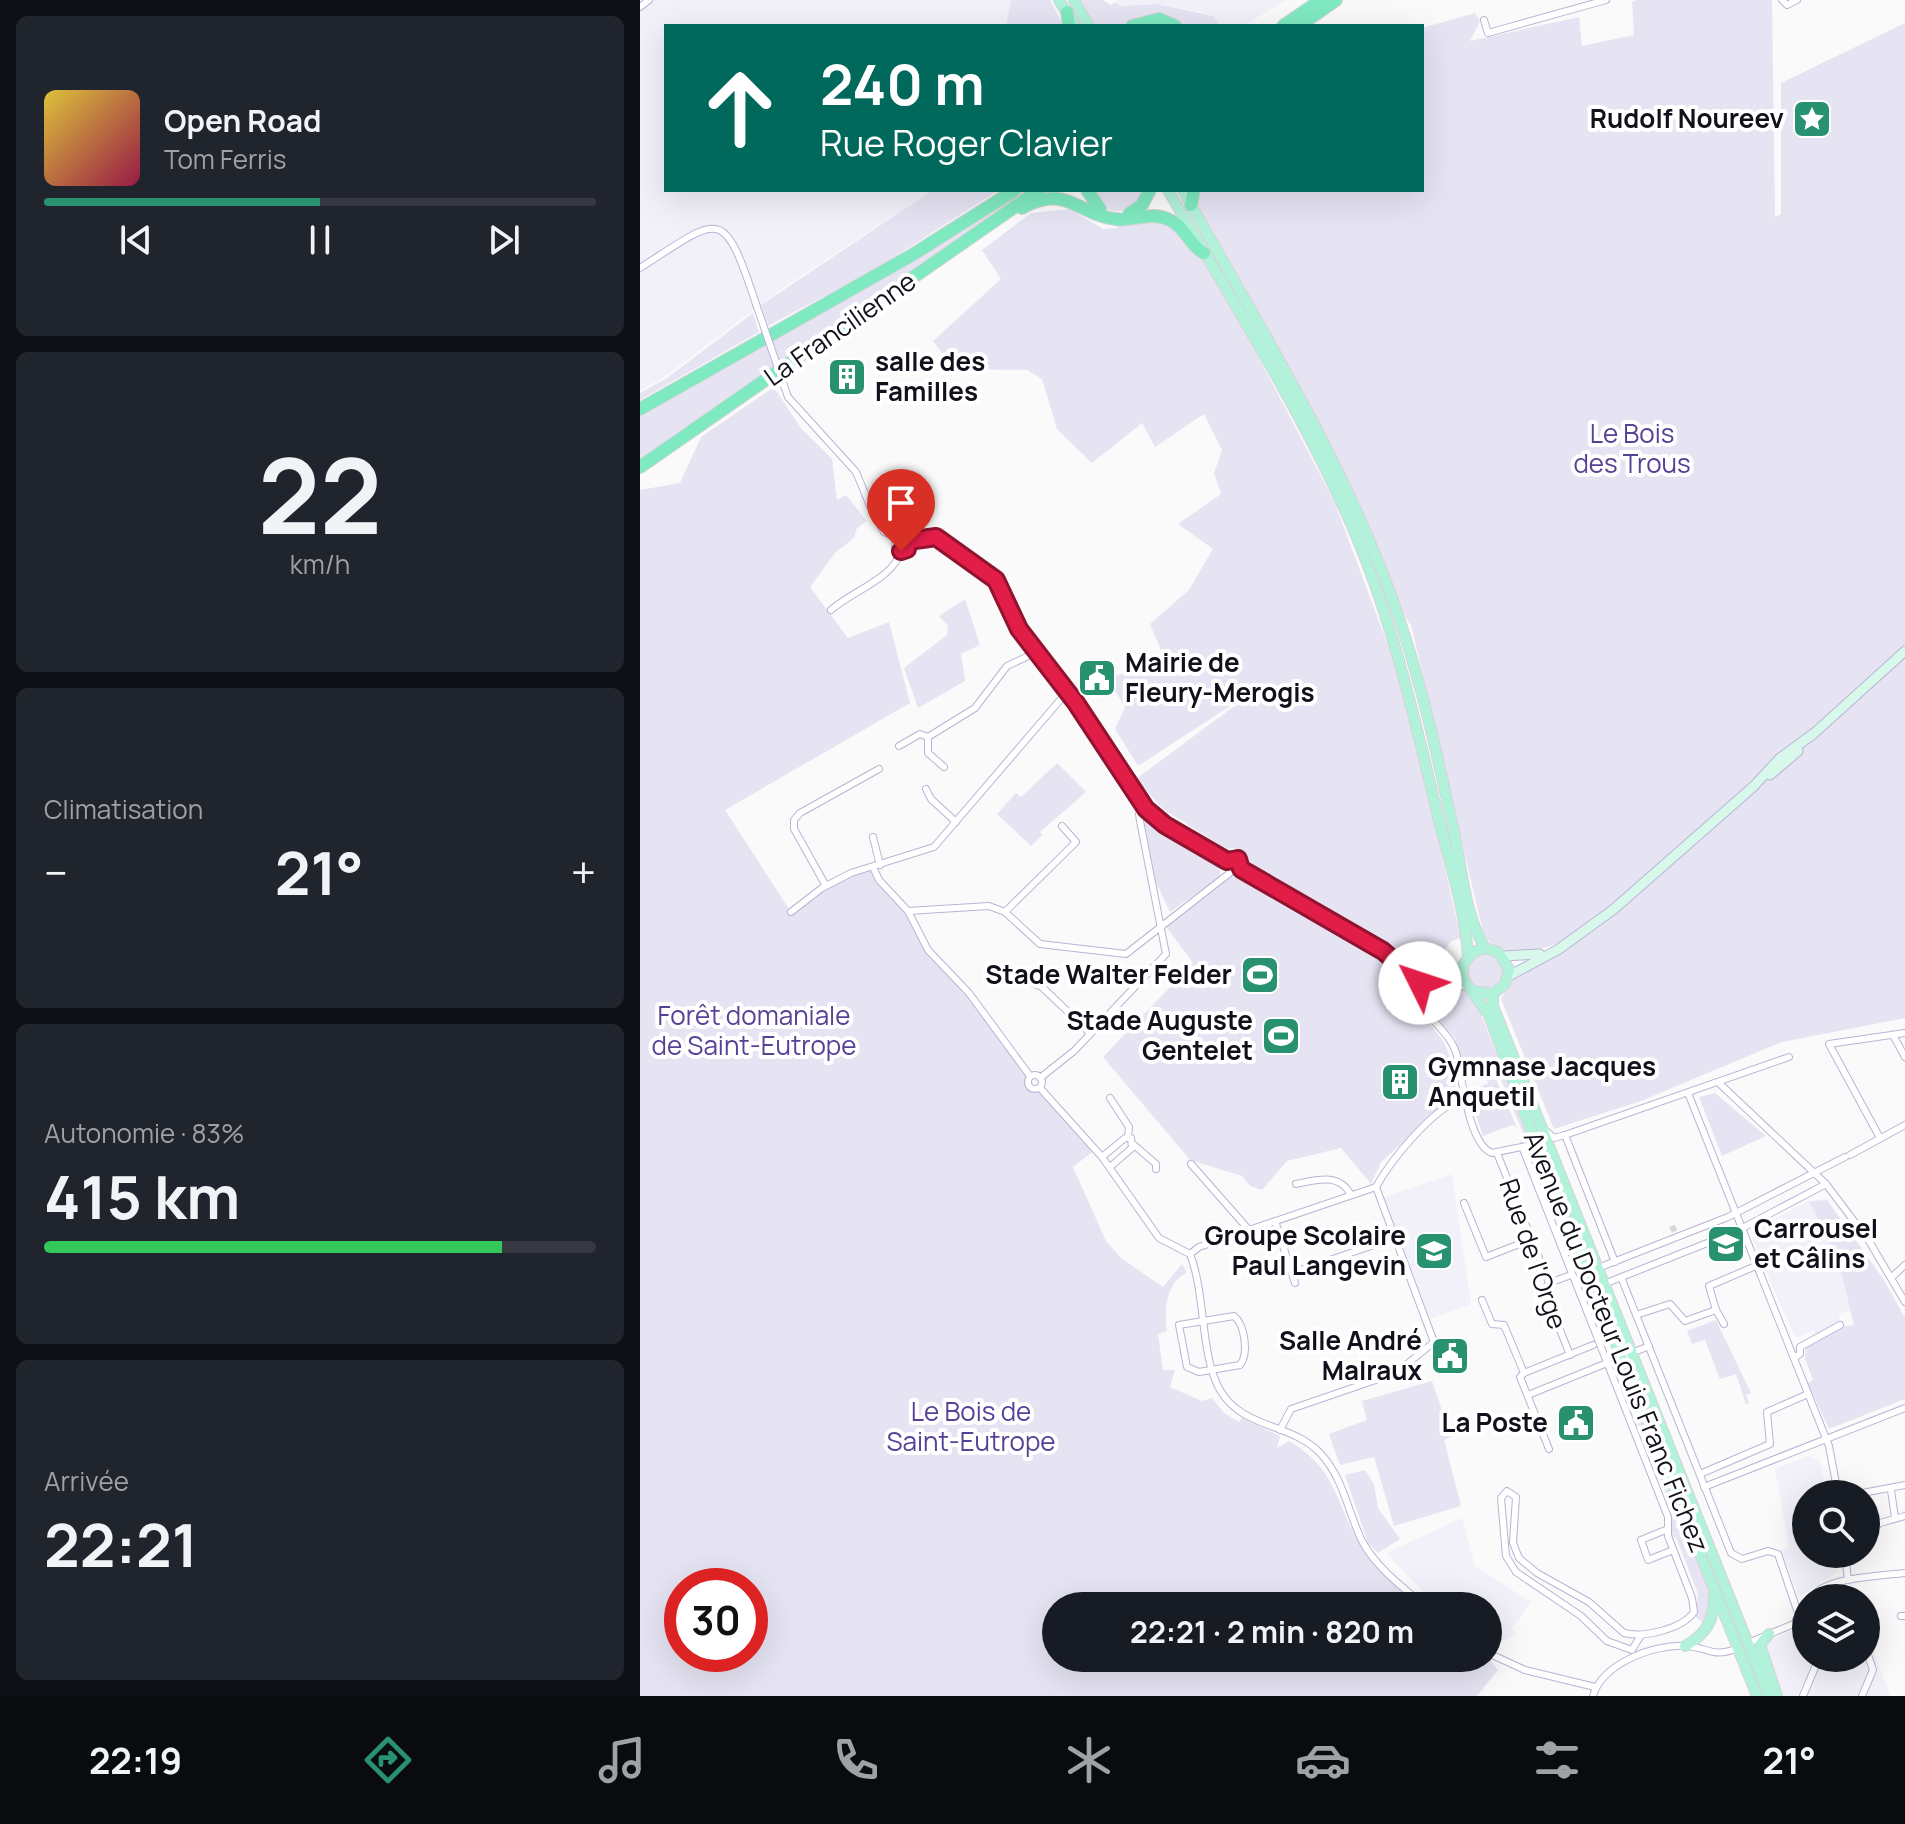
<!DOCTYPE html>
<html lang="fr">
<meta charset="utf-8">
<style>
:root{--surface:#171b24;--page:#20242c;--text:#f1f3f6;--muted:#9ea1a6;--line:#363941;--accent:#289270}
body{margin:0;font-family:Manrope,sans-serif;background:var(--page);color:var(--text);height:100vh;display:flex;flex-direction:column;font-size:30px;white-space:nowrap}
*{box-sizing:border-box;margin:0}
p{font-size:26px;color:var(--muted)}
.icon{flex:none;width:44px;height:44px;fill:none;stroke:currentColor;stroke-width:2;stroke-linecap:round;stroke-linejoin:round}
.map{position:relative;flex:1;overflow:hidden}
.sheet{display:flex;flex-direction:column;gap:16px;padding:16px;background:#0d0f14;width:640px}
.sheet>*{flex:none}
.hud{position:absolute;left:24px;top:24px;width:760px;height:168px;border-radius:0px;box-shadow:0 8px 32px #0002;background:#00695c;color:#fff;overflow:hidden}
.tools{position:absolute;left:1152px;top:1480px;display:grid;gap:16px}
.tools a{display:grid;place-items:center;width:88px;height:88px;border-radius:50%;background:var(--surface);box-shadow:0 8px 32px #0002;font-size:40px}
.speed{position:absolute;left:24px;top:1568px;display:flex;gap:16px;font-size:40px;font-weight:700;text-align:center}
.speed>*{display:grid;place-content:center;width:104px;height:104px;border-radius:50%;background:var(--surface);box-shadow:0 8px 32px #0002;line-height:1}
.speed .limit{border:12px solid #d22;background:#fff;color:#111}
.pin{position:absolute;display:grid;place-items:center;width:68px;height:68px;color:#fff;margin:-82px -34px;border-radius:50% 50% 50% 0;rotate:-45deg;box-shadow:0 0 8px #0007}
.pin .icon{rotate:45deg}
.me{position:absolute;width:88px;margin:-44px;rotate:311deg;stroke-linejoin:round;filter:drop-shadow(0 0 6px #0008)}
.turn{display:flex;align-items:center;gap:28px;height:168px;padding:0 24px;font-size:36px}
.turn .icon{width:104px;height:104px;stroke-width:2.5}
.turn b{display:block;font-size:56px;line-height:68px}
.big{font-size:60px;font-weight:700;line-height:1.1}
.sheet .widget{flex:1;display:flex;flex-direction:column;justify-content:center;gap:12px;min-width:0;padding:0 28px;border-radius:12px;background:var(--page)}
.sheet .dial{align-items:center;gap:0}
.dial b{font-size:104px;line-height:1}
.song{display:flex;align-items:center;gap:24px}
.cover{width:96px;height:96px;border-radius:12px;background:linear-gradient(135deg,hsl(50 70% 55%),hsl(340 70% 35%))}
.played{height:8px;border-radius:4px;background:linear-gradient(90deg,var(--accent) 50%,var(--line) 50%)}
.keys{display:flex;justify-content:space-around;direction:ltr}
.heat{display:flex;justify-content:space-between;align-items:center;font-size:44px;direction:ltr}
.charge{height:12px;border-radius:6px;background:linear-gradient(90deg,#34c759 83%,var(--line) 0)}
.trip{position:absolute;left:402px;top:1592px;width:460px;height:80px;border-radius:40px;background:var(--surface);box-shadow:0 8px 32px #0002;font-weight:700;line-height:80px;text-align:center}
.tab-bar{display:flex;height:128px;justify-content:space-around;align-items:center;background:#090b0e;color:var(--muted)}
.tab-bar .icon{width:56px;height:56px}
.tab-bar .on{color:var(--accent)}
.tab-bar b{font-size:36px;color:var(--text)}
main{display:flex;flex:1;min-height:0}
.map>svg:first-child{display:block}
.built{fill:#f2f1fa}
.green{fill:#e6e4f3;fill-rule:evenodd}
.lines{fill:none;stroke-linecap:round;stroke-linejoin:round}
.street-tunnel{stroke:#d7d7d9;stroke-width:6;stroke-dasharray:6 3;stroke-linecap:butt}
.street-casing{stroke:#b9b4d5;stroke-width:8}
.secondary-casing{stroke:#b9b4d5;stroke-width:11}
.primary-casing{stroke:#d4d4d6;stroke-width:12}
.highway-casing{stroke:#d4d4d6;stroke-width:14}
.street{stroke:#fff;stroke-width:6}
.secondary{stroke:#d9f8ec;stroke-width:9}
.primary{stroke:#b2f2da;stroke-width:10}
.highway{stroke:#7fe9c1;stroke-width:12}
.street-bridge-casing{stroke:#b9b4d5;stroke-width:8;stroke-linecap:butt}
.street-bridge{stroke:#fff;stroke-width:6}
.route-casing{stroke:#92132f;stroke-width:20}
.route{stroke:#e11d48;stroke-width:14}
.labels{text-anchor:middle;stroke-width:8;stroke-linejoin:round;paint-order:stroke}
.poi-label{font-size:26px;font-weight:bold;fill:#11101b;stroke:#fff;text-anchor:end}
.street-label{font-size:26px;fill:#11101b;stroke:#fff}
.park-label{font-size:26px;fill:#564196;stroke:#fff}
</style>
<main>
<section class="sheet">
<div class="widget">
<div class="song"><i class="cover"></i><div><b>Open Road</b><p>Tom Ferris</p></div></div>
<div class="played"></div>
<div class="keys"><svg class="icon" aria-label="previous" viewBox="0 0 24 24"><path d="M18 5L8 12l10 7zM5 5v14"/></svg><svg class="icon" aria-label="pause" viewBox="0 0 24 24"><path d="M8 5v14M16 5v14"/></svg><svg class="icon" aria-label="next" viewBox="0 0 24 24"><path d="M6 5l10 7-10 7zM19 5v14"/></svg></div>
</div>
<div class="widget dial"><b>22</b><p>km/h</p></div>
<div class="widget"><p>Climatisation</p>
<div class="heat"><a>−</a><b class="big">21°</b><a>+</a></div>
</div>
<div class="widget"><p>Autonomie · 83%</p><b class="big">415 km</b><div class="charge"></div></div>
<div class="widget"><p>Arrivée</p><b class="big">22:21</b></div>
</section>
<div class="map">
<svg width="1265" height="1696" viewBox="0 0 1265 1696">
<rect width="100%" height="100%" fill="#fafafa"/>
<!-- built -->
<g class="built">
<path d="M0 0H371L366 26H26V190H293L146 286 26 376 0 391Z"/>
<path d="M476 0H646L603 26H579L574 16 563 12 517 4 481 6Z"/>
<path d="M812 1174 831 1304 790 1319 744 1197Z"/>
<path d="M1169 1201 1198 1259 1211 1310 1199 1314 1200 1321 1176 1334 1173 1330 1159 1337 1155 1336 1138 1300 1110 1231Z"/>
<path d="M1168 1456 1179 1460 1188 1494H1166V1554H1199L1197 1572 1159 1597 1141 1550 1149 1548 1135 1469Z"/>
<path d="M822 1518 835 1566 891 1602 871 1629 877 1634 851 1646 848 1643V1606H797L746 1553Z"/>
<path d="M1151 1631 1159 1634 1166 1631V1658H1226V1631L1250 1696H1142L1123 1646 1126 1641Z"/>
</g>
<!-- green -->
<g class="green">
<path d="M371 0H410L424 26H366Z"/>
<path d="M441 0H463L471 5 475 2 481 6 517 4 574 16 579 26H542L519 15 502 16 486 26H456Z"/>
<path d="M997 0H1132L1135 217 1141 214V83L1265 23V1018L1142 1042 1001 1101 914 1129 861 999 873 978 920 951 916 944C892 952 862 959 844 936L771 625C761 615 729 527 719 504 670 399 610 298 554 197V190H782V28L835 13 840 21 830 41 939 17 942 46 994 35 992 2Z"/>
<path d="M293 190H359L232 271 128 326 121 305Z"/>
<path d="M383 190H392L0 462V413L287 251Z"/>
<path d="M452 190H507C498 209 480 217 461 206Z"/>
<path d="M430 209 463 229 477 228 481 220 521 216 564 253 694 501 761 680 821 938 810 942 791 973 763 952 616 867 594 848 586 849 523 809 496 779 627 682 498 766 475 729 485 707 467 678 521 663 523 655 510 624 549 590 573 549 538 524 581 494 574 473 582 450 564 414 515 447 502 423 452 463 417 429 402 379 387 370 314 369 293 341 361 279 342 250 391 213Z"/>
<path d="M113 313 119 332 0 400V393L27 378Z"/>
<path d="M134 387 160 427 192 459 197 500 206 495 227 521 217 528 214 538 195 553 170 587 208 638 249 622 270 703 85 810 151 912 182 888 233 867 285 944 329 993 390 1076 389 1086 400 1088 456 1149 433 1167 466 1241 481 1258 523 1287 542 1264 547 1273C526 1280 524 1313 527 1331L518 1334 523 1370H535L530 1387 562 1401 572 1398 584 1413 599 1422 602 1418 640 1436 637 1448 649 1441C697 1469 695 1502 720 1545 735 1570 758 1588 780 1606H416V1658L848 1657 858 1670 837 1696H0V490L40 483 61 437ZM42 1586H110V1654H42Z"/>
<path d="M325 599 340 645 321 654 325 681 278 708 264 668 307 635 308 626 299 616Z"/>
<path d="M417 763 446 792 400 832 402 835 391 846 357 814 376 793 381 797Z"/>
<path d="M502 818 580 863V877L530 912 516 883Z"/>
<path d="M593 876 601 877 732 950 753 967 771 990 776 1006 804 1042 814 1067 817 1094 741 1162 731 1184 701 1148 647 1161 622 1190 610 1186 602 1176 550 1160 463 1057 553 963 525 925Z"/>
<circle cx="845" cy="971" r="18"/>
<path d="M822 988 836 1001 890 1140 889 1144 880 1143 882 1131 855 1065 825 1077 815 1038 783 1002 784 996 807 1003 816 989Z"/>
<path d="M852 1070 877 1128 872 1125 843 1136 828 1093 848 1083 846 1077Z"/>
<path d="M1075 1093 1126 1136 1082 1156 1059 1097Z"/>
<path d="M1187 1200 1244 1280 1265 1318V1399L1189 1429 1168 1383 1173 1380 1165 1359 1166 1347 1201 1327 1214 1325 1198 1259 1169 1201Z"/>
<path d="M1076 1320 1111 1393 1106 1395 1109 1403 1106 1404 1096 1374 1080 1379 1065 1340 1052 1344 1047 1331Z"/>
<path d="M792 1381 811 1437 804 1440 821 1506 754 1526 734 1457 700 1465 689 1434 727 1420 722 1401Z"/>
<path d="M995 1416 1002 1419 1071 1593 1065 1624 1056 1617 1058 1594 1036 1537 1031 1538 1030 1516 1034 1514 999 1425 994 1426Z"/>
<path d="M725 1470 734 1484 738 1508 760 1539 738 1553 728 1543 705 1475Z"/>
</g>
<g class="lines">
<!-- street-tunnel -->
<path class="street-tunnel" d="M1032 1226 1035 1232"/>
<!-- street casing -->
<g class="street-casing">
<g id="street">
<path d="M1142 0 1147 5 1157 0"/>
<path d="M0 7 9 0"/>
<path d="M844 20 848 33 966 0"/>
<path d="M0 268C81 216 83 204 116 304"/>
<path d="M148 397 216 472 233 513 244 532 268 541 296 537 356 581 379 629 436 703 506 809 525 825 587 861"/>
<path d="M256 539 255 546 261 551 267 549 268 541"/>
<path d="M191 610C212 591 253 579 261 551"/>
<path d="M259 746 280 734 288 737"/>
<path d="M304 767 288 753V737L335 708 367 666 397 652"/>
<path d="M286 789 291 799 316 822"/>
<path d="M233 837 240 865"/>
<path d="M587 861 598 859 601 869"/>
<path d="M233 867 239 880 268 911 349 906 365 912 400 944 486 954 591 872"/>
<path d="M601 869 743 951 772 979 796 987 827 986"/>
<path d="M186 886 154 829V820L160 813 239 769"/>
<path d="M268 911 288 950 329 993 390 1076"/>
<path d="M151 912 182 888 211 873 294 847 427 692"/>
<path d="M365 912 436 842 422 826"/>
<path d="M373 975 402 987 450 1033"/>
<path d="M777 982C773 1014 810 1026 817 1056 822 1078 829 1145 852 1153L896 1144"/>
<path d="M787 982 807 977 823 965"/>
<path d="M1253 1035 1265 1057"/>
<circle cx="395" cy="1082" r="7"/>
<path d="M400 1078 434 1051 526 954 500 821 499 814 506 809"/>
<path d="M1080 1084 1186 1184 1229 1241 1265 1302"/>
<path d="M400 1088 462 1157 519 1238 550 1254C566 1295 560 1355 580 1390 602 1429 652 1423 680 1453 703 1477 708 1512 722 1541 736 1567 762 1587 785 1606"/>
<path d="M1048 1093 1189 1446 1198 1494"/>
<path d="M470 1098 489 1127 488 1137"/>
<path d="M906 1131 914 1138 925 1135 1149 1057"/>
<path d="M925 1135 975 1262"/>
<path d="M1240 1138 1189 1044 1265 1033"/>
<path d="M494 1145 516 1164V1169"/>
<path d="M883 1149 1028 1517V1536L1052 1598 1054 1612C1042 1629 1004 1638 984 1633L949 1602 897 1573 879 1558 873 1543 876 1497 867 1491 861 1498 866 1556 876 1572 941 1616 967 1641 992 1650 1001 1635"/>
<path d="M857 1153 909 1283 904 1290 930 1355"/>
<path d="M1210 1155 1265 1125"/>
<path d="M462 1157 485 1138H491L492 1148 470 1167"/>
<path d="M551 1164 609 1230"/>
<path d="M656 1184C676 1180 699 1172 711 1195"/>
<path d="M824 1203 846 1257 892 1239"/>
<path d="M635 1221 655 1283"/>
<path d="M550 1254 559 1247 736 1187"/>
<path d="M958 1268 1088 1217 1205 1157"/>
<path d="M652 1273 754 1238"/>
<path d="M981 1277 1091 1553 1102 1559 1128 1551 1138 1554 1159 1616"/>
<path d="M1252 1277 1265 1265"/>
<path d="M909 1283 931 1275"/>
<path d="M964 1284 1095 1232 1186 1184"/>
<path d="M842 1300 852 1324 864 1325 884 1373 953 1345"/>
<path d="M1076 1310 1084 1324"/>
<path d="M996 1315 1030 1304 1045 1321 1076 1310 1069 1286 1118 1265"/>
<path d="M594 1316C605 1325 609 1354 600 1365L559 1372 547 1367 539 1325Z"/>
<path d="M1154 1358 1160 1354V1347L1200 1325"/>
<path d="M884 1373 880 1377 909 1449"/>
<path d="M888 1395 1009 1346"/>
<path d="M640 1430 651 1409 756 1373 794 1342 736 1187C751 1160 794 1106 825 1098"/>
<path d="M1060 1474 1130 1444 1127 1412 1168 1394"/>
<path d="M1064 1487 1265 1408"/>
<path d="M1251 1490 1255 1518"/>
<path d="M1217 1494 1265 1485"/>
<path d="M1028 1529 1001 1540 1008 1560 1033 1550"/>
<path d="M1226 1534 1240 1523 1265 1516"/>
<path d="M1205 1554 1208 1580"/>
<path d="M1172 1598C1182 1577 1242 1576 1265 1573"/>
<path d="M1166 1616 1160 1615 1156 1619 1158 1625 1166 1626"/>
<path d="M1261 1616H1265"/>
<path d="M1108 1643 1156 1623"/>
<path d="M848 1653 885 1670 955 1687"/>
<path d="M953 1696C962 1664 1013 1644 1045 1646 1070 1647 1071 1659 1098 1648"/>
<path d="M1163 1696 1179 1658"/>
<path d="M1222 1696 1233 1670 1226 1649"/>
</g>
</g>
<!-- secondary casing -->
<g class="secondary-casing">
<g id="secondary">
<path d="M1170 737 1265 651"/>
<path d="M1130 775 1158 751"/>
<path d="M863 956 900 954"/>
<path d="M869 976 919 949 974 909 1114 786 1140 758 1173 734"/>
</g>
</g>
<!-- primary casing -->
<g class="primary-casing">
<g id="primary">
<path d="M419 0 435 26"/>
<path d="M434 0 449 26"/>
<path d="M528 190C588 294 654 398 704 508 748 604 772 706 796 808 807 856 825 906 828 956"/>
<path d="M543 190C622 333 711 471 762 627 784 694 799 763 814 832 822 869 825 916 845 948"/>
<path d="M832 991 853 994 865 984 869 969 858 952 845 948 833 952 823 965V979L849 1015 896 1144 1117 1696"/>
<path d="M853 994V1006L1129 1696"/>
<path d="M1129 1634 1120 1645 1137 1696"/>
<path d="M1045 1646C1067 1634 1075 1619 1074 1594"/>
</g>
</g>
<!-- highway casing -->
<g class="highway-casing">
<g id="highway">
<path d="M427 12 429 26"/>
<path d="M492 26 519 19 535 26"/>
<path d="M643 26 681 0"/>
<path d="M659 26 696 0"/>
<path d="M447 190 460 209"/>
<path d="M551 205 554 190"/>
<path d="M382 208C426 183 439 215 475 219 494 222 510 210 530 220 546 228 550 246 564 253"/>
<path d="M489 214 502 205 510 190"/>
<path d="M0 409 272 255 375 190"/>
<path d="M0 467 399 190"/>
</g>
</g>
<!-- street -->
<use href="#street" class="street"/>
<!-- secondary -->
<use href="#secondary" class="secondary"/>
<!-- primary -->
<use href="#primary" class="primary"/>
<!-- highway -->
<use href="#highway" class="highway"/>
<!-- street-bridge casing -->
<g class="street-bridge-casing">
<path id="street-bridge" d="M116 304 148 397"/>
</g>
<!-- street-bridge -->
<use href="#street-bridge" class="street-bridge"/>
</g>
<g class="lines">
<!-- route casing -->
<g class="route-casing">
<path id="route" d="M261 551 267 549 268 541 296 537 356 580 379 629 436 703 506 809 525 825 587 861 598 859 601 869 743 951 780 983"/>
</g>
<!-- route -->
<use href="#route" class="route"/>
</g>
<!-- icons -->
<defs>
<g id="sight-square" transform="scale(2)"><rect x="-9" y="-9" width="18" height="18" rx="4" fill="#289270" stroke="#fff"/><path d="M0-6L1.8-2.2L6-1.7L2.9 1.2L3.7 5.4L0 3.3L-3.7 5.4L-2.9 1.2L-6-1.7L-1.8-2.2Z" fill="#fff"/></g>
<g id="building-square" transform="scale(2)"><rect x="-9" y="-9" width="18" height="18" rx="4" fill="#289270" stroke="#fff"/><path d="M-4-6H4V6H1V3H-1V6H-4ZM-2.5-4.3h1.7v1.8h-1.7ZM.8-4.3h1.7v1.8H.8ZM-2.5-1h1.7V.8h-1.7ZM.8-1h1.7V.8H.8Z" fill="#fff"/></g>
<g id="civic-square" transform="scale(2)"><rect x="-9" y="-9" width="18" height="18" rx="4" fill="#289270" stroke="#fff"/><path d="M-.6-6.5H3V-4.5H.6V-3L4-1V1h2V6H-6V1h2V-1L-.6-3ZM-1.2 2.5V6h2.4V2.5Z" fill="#fff"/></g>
<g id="stadium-square" transform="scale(2)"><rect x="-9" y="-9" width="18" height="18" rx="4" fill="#289270" stroke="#fff"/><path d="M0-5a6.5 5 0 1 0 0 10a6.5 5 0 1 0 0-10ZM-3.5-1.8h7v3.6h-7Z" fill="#fff"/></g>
<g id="school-square" transform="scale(2)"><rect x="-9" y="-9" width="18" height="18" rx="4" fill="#289270" stroke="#fff"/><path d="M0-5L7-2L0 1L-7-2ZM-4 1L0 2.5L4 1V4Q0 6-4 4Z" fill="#fff"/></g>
</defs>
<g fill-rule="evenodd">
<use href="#sight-square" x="1172" y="119"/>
<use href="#building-square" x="207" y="377"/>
<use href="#civic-square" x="457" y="678"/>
<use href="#stadium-square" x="620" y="975"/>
<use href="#stadium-square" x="641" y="1036"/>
<use href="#building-square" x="760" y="1082"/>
<use href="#school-square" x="1086" y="1244"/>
<use href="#school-square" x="794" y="1251"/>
<use href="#civic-square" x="810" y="1356"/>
<use href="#civic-square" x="936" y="1423"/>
</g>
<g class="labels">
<!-- poi labels -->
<g class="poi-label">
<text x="1144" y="128">Rudolf Noureev</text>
<text x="235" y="371" text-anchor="start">salle des<tspan x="235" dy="30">Familles</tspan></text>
<text x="485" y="672" text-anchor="start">Mairie de<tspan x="485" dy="30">Fleury-Merogis</tspan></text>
<text x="592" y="984">Stade Walter Felder</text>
<text x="613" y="1030">Stade Auguste<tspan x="613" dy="30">Gentelet</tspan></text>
<text x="788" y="1076" text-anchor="start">Gymnase Jacques<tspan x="788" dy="30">Anquetil</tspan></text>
<text x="1114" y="1238" text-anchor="start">Carrousel<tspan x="1114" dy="30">et Câlins</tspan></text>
<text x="766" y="1245">Groupe Scolaire<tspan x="766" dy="30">Paul Langevin</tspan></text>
<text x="782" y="1350">Salle André<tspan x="782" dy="30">Malraux</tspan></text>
<text x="908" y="1432">La Poste</text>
</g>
<!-- street labels -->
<g class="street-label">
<text transform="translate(200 329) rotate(-35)" y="9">La Francilienne</text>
<text transform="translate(893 1254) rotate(71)" y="9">Rue de l'Orge</text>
<text transform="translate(976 1342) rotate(68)" y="9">Avenue du Docteur Louis Franc Fichez</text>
</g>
<!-- park labels -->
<g class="park-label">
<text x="992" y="443">Le Bois<tspan x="992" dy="30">des Trous</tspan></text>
<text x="114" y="1025">Forêt domaniale<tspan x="114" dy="30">de Saint-Eutrope</tspan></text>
<text x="331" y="1421">Le Bois de<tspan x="331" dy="30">Saint-Eutrope</tspan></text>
</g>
</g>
</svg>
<div class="tools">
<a><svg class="icon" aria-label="search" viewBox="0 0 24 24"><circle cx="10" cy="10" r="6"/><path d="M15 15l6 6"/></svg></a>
<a><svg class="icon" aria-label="layers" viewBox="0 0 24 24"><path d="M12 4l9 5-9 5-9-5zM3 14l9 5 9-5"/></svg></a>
</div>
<div class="speed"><div class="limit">30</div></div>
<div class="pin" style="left:261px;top:551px;background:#d93025"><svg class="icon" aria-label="arrive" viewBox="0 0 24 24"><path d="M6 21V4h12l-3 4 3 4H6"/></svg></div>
<svg class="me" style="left:780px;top:983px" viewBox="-20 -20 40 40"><circle r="19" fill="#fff"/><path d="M0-13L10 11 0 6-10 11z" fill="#e11d48"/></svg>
<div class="trip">22:21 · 2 min · 820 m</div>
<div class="hud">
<div class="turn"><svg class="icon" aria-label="ahead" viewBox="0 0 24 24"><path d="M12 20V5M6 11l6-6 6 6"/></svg><div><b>240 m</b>Rue Roger Clavier</div></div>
</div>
</div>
</main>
<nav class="tab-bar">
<b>22:19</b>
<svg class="icon on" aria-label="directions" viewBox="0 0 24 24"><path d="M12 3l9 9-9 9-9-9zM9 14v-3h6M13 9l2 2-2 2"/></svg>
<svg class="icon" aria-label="music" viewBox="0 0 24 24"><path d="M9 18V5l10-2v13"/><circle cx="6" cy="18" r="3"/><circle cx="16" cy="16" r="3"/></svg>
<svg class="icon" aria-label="phone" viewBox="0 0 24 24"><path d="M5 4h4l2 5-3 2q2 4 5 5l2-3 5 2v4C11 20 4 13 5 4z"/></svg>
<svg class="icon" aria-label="climate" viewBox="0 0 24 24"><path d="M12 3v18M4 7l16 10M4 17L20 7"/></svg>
<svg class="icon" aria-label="car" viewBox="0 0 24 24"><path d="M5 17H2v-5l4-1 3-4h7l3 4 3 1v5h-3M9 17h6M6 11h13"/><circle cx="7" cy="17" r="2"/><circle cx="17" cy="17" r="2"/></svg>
<svg class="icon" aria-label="filters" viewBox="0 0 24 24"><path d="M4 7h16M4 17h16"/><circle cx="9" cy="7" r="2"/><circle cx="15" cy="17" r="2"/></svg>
<b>21°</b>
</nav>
